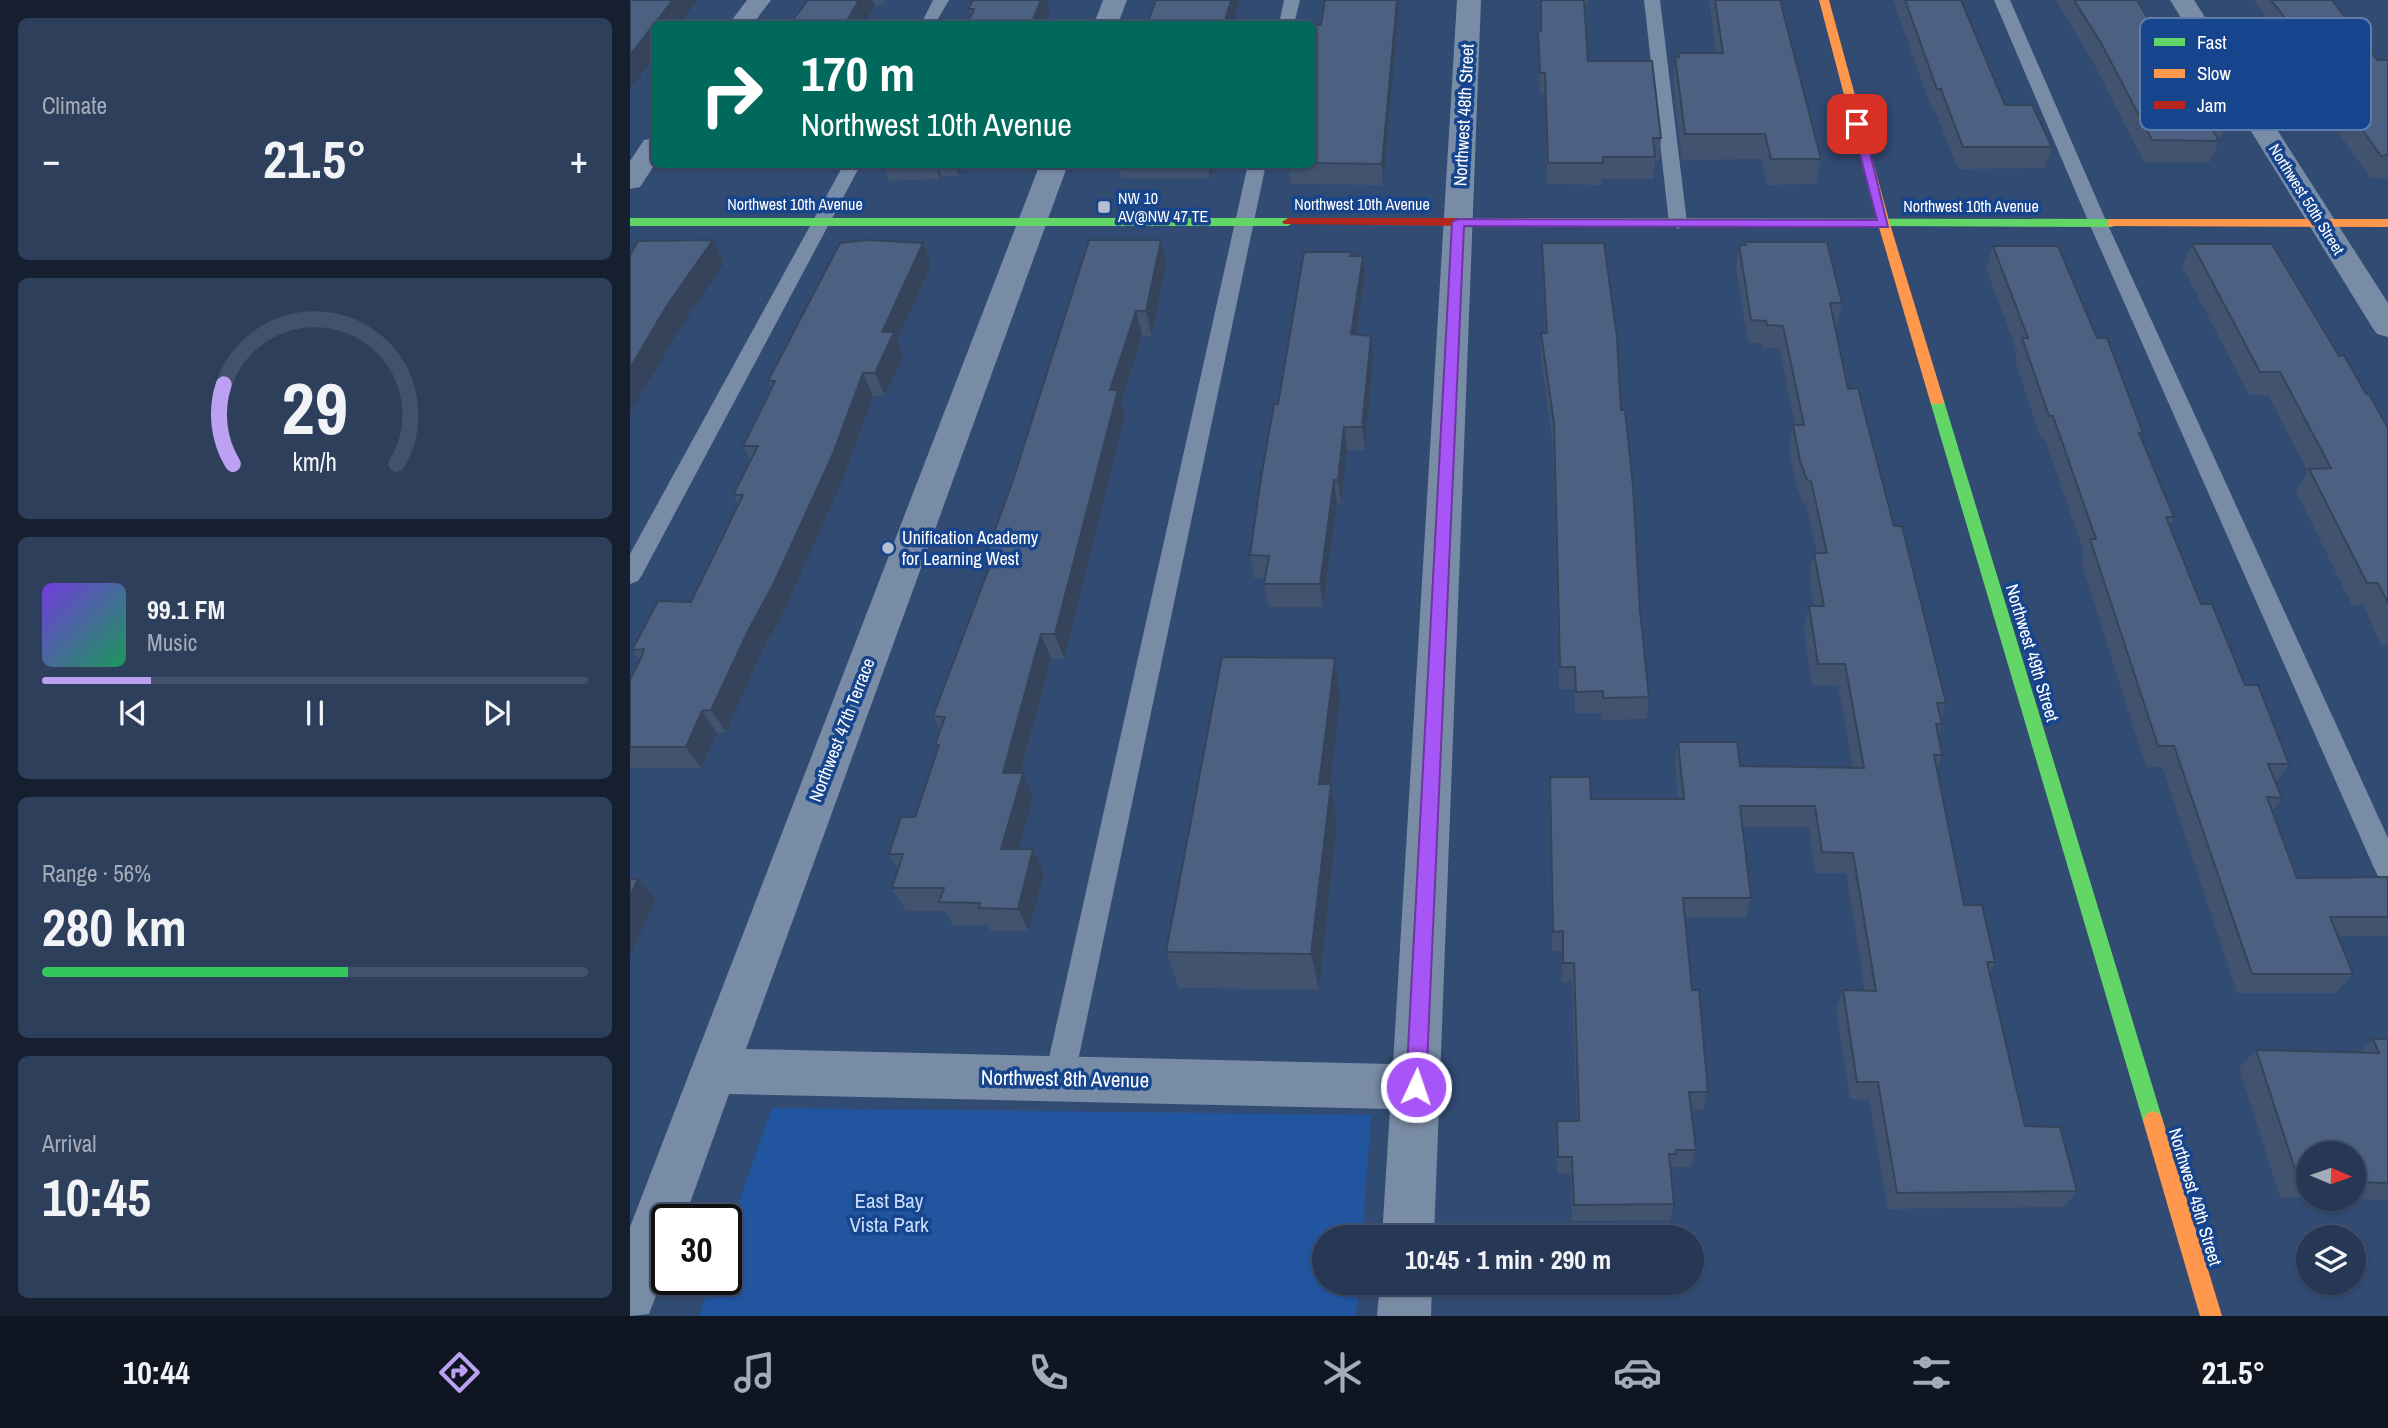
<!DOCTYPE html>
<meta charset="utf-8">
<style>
:root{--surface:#263856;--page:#2e3f5c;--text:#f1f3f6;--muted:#a4acb9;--line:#42526c;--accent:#bca0f2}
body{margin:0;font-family:"Archivo Narrow",sans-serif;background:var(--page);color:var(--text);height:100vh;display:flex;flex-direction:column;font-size:26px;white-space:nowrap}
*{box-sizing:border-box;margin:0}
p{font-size:23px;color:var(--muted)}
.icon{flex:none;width:38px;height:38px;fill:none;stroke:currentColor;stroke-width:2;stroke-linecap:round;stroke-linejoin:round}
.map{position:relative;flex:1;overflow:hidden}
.side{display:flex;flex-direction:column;gap:18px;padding:18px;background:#151f2f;width:630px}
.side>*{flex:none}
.top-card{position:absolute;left:21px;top:21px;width:665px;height:147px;border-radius:10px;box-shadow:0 2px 5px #0004,0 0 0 2px var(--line);background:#00695c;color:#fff;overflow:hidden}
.needle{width:46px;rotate:92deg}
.tools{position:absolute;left:1666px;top:1141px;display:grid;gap:14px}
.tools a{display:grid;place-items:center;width:70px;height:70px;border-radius:50%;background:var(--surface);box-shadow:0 2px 5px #0004,0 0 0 2px var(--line);font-size:35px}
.speed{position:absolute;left:21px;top:1204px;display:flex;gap:14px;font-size:35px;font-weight:700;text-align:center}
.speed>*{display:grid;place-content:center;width:91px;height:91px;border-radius:50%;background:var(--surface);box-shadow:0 2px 5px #0004,0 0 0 2px var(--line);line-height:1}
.speed .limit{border:4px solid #111;border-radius:10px;background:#fff;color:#111}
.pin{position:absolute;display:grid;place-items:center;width:60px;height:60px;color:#fff;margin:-30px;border-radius:14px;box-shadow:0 4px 10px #0006}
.me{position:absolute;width:77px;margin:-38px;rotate:3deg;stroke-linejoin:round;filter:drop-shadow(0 0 5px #0008)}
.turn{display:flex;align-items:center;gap:24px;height:147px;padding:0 35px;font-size:32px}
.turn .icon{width:91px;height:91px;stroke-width:2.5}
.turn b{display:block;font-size:49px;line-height:60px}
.big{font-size:52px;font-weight:700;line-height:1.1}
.side .tile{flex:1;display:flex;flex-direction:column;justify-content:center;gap:10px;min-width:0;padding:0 24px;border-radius:10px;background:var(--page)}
.side .dial{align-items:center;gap:0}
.dial svg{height:182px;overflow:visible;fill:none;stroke:var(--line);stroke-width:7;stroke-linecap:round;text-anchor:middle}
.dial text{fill:var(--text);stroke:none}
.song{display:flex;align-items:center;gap:21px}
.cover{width:84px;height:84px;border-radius:10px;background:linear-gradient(135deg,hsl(260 70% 55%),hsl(150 70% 35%))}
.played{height:7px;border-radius:4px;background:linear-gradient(90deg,var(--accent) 20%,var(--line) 20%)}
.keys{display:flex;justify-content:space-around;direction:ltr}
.heat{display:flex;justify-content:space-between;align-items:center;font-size:38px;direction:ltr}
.charge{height:10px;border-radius:5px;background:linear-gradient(90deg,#34c759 56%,var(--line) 0)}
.trip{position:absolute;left:682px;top:1225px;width:392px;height:70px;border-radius:35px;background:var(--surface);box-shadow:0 2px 5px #0004,0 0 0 2px var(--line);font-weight:700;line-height:70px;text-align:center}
.tabs{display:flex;height:112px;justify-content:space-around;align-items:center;background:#0f1622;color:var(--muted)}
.tabs .icon{width:49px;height:49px}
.tabs .active{color:var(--accent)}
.tabs b{font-size:32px;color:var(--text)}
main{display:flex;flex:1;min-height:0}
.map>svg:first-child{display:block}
.green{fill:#2255a0}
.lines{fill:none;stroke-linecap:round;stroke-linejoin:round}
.lane{fill:#798ca6;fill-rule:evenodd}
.street{fill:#798ca6;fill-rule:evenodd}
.fast{fill:#63d668;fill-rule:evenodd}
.slow{fill:#ff974d;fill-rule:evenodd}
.jam{fill:#b3261e;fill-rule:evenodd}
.wall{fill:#41536f}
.shaded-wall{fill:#35445a}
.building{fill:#4c6181;stroke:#35445a;stroke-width:2}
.route{fill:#a855f7;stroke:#6d37a1;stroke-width:2}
.poi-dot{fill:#b7c0ce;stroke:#17458d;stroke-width:2.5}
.labels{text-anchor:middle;stroke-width:7;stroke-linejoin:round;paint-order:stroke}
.far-poi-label{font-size:16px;fill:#fff;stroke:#17458d;text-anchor:start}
.far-street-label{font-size:16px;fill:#fff;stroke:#17458d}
.street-label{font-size:18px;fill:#fff;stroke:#17458d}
.poi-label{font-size:18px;fill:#fff;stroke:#17458d;text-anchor:start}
.near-street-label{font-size:21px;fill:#fff;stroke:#17458d}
.near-park-label{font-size:21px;fill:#c8ddfb;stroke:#17458d}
.key{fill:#17458d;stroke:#5d7daf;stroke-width:2}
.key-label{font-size:19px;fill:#fff}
</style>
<main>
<section class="side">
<div class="tile"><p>Climate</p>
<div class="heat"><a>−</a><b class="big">21.5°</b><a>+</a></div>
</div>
<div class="tile dial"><svg viewBox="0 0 100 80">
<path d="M14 69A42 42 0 1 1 86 69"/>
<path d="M14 69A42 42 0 0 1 10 34" stroke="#bca0f2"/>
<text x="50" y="56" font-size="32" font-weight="700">29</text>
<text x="50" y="72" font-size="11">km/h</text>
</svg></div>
<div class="tile">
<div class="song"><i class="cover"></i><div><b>99.1 FM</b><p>Music</p></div></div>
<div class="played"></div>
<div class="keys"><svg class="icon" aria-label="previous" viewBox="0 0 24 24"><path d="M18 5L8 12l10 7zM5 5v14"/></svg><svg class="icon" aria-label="pause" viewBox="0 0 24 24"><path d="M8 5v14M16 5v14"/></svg><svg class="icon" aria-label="next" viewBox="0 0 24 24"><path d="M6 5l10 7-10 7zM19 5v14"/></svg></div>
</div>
<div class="tile"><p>Range · 56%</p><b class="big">280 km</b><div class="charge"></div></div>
<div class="tile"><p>Arrival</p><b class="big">10:45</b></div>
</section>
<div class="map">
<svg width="1758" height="1316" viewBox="0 0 1758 1316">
<rect width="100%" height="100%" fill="#324b72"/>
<!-- green -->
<path class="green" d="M142 1108 741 1115 732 1237H695V1283H729L726 1316H69L82 1279H96V1239Z"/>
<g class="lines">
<!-- lane -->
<g class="lane">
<path d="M303 0H319L305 24H291Z"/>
<path d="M654 0H670L664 24H649Z"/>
<path d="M1014 0H1030L1057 223 1048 229 1039 223Z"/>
<path d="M1364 0H1380L1477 223 1758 838V880L1748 876 1744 868 1459 223Z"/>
<path d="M214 164H231L12 575 8 581 0 584V554Z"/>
<path d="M618 164H636L444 1080 440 1090 429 1095 418 1090 414 1080Z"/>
</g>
<!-- street -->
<g class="street">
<path d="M117 0H141L123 24H99Z"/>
<path d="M473 0H497L488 24H464Z"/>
<path d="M827 0H851L804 1237H752L760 1109 99 1094 54 1220H37V1266L19 1314 0 1316V1227L410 164H438L116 1049 763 1064Z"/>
<path d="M1540 0H1564L1758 303V337L1747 334 1742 327Z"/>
<path d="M24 138 25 164 10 187 0 189V161L14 140Z"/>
<path d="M750 1283H802L801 1316H747Z"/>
</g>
<!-- fast -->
<g class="fast">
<path d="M0 218H658L664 222 658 226H0Z"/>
<path d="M844 218 1482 219 1488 223 1482 227 840 224 838 222Z"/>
<path d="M1307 397 1314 401 1533 1121 1530 1128 1523 1131 1516 1128 1513 1121 1300 401Z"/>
</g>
<!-- slow -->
<g class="slow">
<path d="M1189 0H1199L1260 224 1314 401 1312 404H1302L1300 401 1248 224Z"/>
<path d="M1482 219H1758V227L1478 226V220Z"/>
<path d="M1523 1111 1530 1114 1533 1121 1592 1316H1570L1513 1121 1516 1114Z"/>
</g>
<!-- jam -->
<path class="jam" d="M658 218H844L850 222 844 226 654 224 652 222Z"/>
</g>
<!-- wall -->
<g class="wall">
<path d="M178 0H256L252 5H245L234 24H160Z"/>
<path d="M343 0H418L420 12 341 17 338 9Z"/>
<path d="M695 0H770L753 185 661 184 658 164H682V28L691 25Z"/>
<path d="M910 0H958L957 5H954L958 61 1031 138 1029 160H1025L1024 179H972V185L917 184 915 94H910L908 51V31H910Z"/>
<path d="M1079 0H1150L1191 159 1186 184 1137 185 1131 159 1052 160 1043 82 1045 57H1048V53H1086Z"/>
<path d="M1263 0H1331L1375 105 1422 147 1415 168 1328 169 1305 110H1302Z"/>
<path d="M1426 0H1507L1542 60 1594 129 1580 162H1514L1464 64Z"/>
<path d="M1624 0H1702L1747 60H1758V178H1740L1688 103 1690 98 1632 20 1634 15Z"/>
<path d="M253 164H346L345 166 334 167 329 176H312L310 179 259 181Z"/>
<path d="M488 164H583L580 178H491Z"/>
<path d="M1116 242 1212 303 1207 326H1205L1218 389 1264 526 1316 703 1311 718 1312 724 1308 736 1312 755 1307 770 1334 905 1365 962 1360 972 1395 1126 1447 1191 1434 1207 1258 1209 1239 1100 1220 1099 1206 1009 1213 990H1235L1216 873H1185L1179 827H1113L1121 898 1116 918H1055L1062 990 1078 1092 1073 1110H1061L1066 1150 1061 1167H1043V1171H1041L1044 1204 1040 1220 942 1221 941 1174H927L926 1138 927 1121H947L942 982H932V951H922L919 798 920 777 961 799H1048L1045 764 1048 742 1110 766 1223 768 1208 686H1182L1174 628 1179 606H1184L1179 575 1184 553H1187L1176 503H1172L1166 484 1159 448 1163 425H1165L1149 348H1133L1132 343H1118L1106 268 1109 245H1115Z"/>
<path d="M912 243 991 410 1019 697 1017 719 972 720V713H945L944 689H929L923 446 911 356V333H915L912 266Z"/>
<path d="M1562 244 1709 356 1758 428V645H1751L1733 605H1722L1666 491 1678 472 1638 395H1619L1552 266Z"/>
<path d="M1363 246 1467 338 1513 433 1511 437 1544 517 1540 527 1571 604 1659 764 1646 783 1652 798 1642 812 1667 878 1758 877V936H1708L1723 974 1706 993H1607L1532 767H1516L1451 561 1454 553 1415 439H1411L1385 360 1387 352 1356 268Z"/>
<path d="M721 252V256H733L735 278 727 335 741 336 743 359 735 450H717L711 503H707L693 607H638L634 584 635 578H624L620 555 648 404Z"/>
<path d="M301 265 267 341 273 355 255 396H243L213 479 156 607 132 651 96 732 87 733 71 768H0V679L10 660 2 650 61 602 109 505 103 495 121 460 113 446 142 388 138 381Z"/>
<path d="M536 265 522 336H512L491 402 495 415 434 659H421L391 773 403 797 389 849H403L414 873 399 931H361L358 925H323L315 911H276L262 888 268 869 259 854 285 817 307 749 305 745 310 730 303 716 358 571 354 560 383 480Z"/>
<path d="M710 698 700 784 707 823 689 990 549 988 536 952Z"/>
<path d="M1743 1039H1758V1200L1709 1199H1724V1153H1678V1198L1650 1197 1609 1068 1626 1050 1730 1052Z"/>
</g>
<!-- shaded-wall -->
<g class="shaded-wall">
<path d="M43 0H68L49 24H24V57L0 89V55Z"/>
<path d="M229 0H243L245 5 234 24H215Z"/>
<path d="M410 0H418L420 12 415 24H401Z"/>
<path d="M601 0H610L603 24H594Z"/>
<path d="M767 0H770L753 185 752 164Z"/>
<path d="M305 164H308L312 176 310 179Z"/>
<path d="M326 164H333L334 167 329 176Z"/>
<path d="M577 164H583L580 178Z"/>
<path d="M83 240 94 263 49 330 0 413V368L36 307Z"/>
<path d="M531 240 536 265 522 336 516 311Z"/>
<path d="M293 243 301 265 267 341 273 355 255 396 245 373 252 332Z"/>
<path d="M733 256 735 278 723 357 721 334Z"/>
<path d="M506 311 512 336 491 402 495 415 434 659 425 634 480 390Z"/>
<path d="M741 336 743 359 735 450 732 427Z"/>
<path d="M233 373 243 396 213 479 156 607 132 651 96 732 81 710Z"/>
<path d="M714 427 717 450 711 503 708 480Z"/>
<path d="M704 480 707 503 693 607 690 584Z"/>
<path d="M411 634 421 659 384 797 373 773Z"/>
<path d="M705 658 710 698 696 822 689 784Z"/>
<path d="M72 711 87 733 71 768 56 747Z"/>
<path d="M393 773 403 797 383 872 371 849Z"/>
<path d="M701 784 707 823 689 990 681 954Z"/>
<path d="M403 849 414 873 399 931 388 909Z"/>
<path d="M8 879 26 900 0 955V896Z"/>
</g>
<!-- building -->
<g class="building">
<path d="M0 0H43L0 55Z"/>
<path d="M178 0H229L215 24H160Z"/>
<path d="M343 0H411L401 24H337L344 9H338Z"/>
<path d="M526 0H601L594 24H517Z"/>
<path d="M695 0H767L752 164 682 163V28L683 25H691Z"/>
<path d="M911 0H954L958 61H1022L1031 138H1023L1025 157H973V163H918L915 73H910L908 31H911Z"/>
<path d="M1085 0H1150L1191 159H1141L1135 134H1055L1045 57H1049L1048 53H1093Z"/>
<path d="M1275 0H1331L1375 105H1402L1422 147H1333L1311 89H1307Z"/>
<path d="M1444 0H1507L1542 60 1594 129H1582L1589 141 1522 140 1471 43Z"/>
<path d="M1641 0H1702L1747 60H1758V155L1751 156 1698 81H1703Z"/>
<path d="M83 240 36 307 0 368V255L8 241Z"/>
<path d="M238 240 293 243 252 332H264L245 373H233L202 456 143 585 119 629 81 710 72 711 56 747H0V679L12 656 14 649 2 650 28 601 61 602 113 495H103L128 446H113L145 381H138L210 243Z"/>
<path d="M459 240H531L516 311H506L480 390H488L425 634H411L373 773H393L371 849H403L388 909 349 908 350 903 309 902 314 888H262L273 854H259L271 817H285L309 745H305L315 717 303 716 362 560H354L383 480Z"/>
<path d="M1116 242H1197L1212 303H1200L1218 389 1228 388 1264 526H1272L1316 703H1307L1312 724H1306L1312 755H1304L1334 905H1352L1365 962H1357L1395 1126 1430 1127 1447 1191 1267 1193 1248 1082H1227L1213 990 1246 991 1223 853 1192 852 1185 806H1110L1121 898H1053L1062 990H1069L1078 1092H1059L1066 1150H1046V1154H1039L1044 1204 944 1205 942 1157H928L927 1121H949L944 963H933V931L923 932 920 777H960L961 799H1054L1048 742H1107L1110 766 1234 768 1215 664H1188L1179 606H1194L1184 553H1197L1181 481 1177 480 1170 461 1163 425H1174L1153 326 1137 325 1136 321 1121 320 1109 245H1116Z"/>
<path d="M912 243H974L987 337 991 410H995L1003 486 1010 611 1019 697 973 698V691L946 692 945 667H930L924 423 911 333H917Z"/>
<path d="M1562 244H1642L1709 356 1714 355 1736 394H1739L1758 428V603L1748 583H1737L1679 469 1701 468 1650 372H1630Z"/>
<path d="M1363 246H1428L1467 338H1477L1513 433H1509L1544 517H1536L1571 604H1582L1615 685H1628L1659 764H1638L1652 798 1637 797 1667 878 1758 877V917H1700L1723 974H1622L1544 746H1528L1460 539H1466L1423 416H1419L1392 338H1398Z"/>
<path d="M674 252H721L720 256H733L721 334 741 336 732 427H714L708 480H704L690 584H634L639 556 620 555 630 484 644 404H648Z"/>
<path d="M592 657 705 658 689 784H701L681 954 536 952Z"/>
<path d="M0 879H8L0 896Z"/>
<path d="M1743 1039H1758V1183L1724 1182V1153H1678V1181H1669L1626 1050 1749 1053Z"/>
</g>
<!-- route -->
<path class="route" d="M1227 121 1233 124 1258 227 834 226 796 1087 793 1094 786 1097 779 1094 776 1087 822 222 828 219 1247 220 1222 124Z"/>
<!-- markers -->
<g class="poi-dot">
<rect x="467" y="200" width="14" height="14" rx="3.5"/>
<circle cx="258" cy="548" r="7"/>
</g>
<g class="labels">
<!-- far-poi labels -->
<g class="far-poi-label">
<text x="488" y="204">NW 10<tspan x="488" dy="18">AV@NW 47 TE</tspan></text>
</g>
<!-- far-street labels -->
<g class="far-street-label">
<text transform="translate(1677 199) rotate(58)" y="6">Northwest 50th Street</text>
<text x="165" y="210">Northwest 10th Avenue</text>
<text x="732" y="210">Northwest 10th Avenue</text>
<text x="1341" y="212">Northwest 10th Avenue</text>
</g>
<!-- street labels -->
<g class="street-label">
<text transform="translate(834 115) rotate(-87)" y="6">Northwest 48th Street</text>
<text transform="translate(1402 653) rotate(73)" y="6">Northwest 49th Street</text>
<text transform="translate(212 730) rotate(-69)" y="6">Northwest 47th Terrace</text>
<text transform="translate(1565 1197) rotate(73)" y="6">Northwest 49th Street</text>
</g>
<!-- poi labels -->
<g class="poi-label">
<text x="272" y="544">Unification Academy<tspan x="272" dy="21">for Learning West</tspan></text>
</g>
<!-- near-street labels -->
<g class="near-street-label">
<text transform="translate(435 1079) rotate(1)" y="7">Northwest 8th Avenue</text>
</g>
<!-- near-park labels -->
<g class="near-park-label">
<text x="259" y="1208">East Bay<tspan x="259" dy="24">Vista Park</tspan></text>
</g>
</g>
<!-- legend -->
<rect x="1510" y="18" width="231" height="112" rx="10" class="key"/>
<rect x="1524" y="38" width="31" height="8" fill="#63d668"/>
<rect x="1524" y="69" width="31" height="9" fill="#ff974d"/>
<rect x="1524" y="101" width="31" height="8" fill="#b3261e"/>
<g class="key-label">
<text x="1567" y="49">Fast</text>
<text x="1567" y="80">Slow</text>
<text x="1567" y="112">Jam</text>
</g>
</svg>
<div class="tools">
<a><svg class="needle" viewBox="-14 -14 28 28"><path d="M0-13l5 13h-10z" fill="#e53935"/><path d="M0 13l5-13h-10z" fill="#a4acb9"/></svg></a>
<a><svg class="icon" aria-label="layers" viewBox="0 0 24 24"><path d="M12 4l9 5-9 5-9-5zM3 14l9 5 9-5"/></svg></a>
</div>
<div class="speed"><div class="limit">30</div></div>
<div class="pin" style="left:1227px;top:124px;background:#d93025"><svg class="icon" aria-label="arrive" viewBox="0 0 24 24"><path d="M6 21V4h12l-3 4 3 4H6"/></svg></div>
<svg class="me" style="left:786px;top:1087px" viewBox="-20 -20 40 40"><circle r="17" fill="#a855f7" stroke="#fff" stroke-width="3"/><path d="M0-11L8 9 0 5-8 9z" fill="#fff"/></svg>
<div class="trip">10:45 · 1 min · 290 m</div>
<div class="top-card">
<div class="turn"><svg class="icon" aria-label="right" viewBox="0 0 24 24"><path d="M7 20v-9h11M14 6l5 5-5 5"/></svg><div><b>170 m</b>Northwest 10th Avenue</div></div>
</div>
</div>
</main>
<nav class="tabs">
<b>10:44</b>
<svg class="icon active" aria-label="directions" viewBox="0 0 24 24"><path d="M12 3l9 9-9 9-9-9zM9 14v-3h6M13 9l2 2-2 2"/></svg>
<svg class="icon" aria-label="music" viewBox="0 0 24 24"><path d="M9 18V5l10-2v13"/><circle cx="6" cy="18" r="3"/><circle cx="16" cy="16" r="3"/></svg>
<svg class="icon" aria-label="phone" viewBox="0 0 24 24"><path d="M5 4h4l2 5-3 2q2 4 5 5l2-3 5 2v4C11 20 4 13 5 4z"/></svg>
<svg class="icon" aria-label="climate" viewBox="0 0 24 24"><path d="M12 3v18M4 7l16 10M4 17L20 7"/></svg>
<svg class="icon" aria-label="car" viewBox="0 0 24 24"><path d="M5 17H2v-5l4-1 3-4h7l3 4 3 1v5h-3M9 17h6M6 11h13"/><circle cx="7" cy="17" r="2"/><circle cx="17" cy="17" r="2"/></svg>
<svg class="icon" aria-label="filters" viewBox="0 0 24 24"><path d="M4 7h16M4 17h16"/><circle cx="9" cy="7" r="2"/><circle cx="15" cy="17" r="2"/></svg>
<b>21.5°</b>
</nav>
